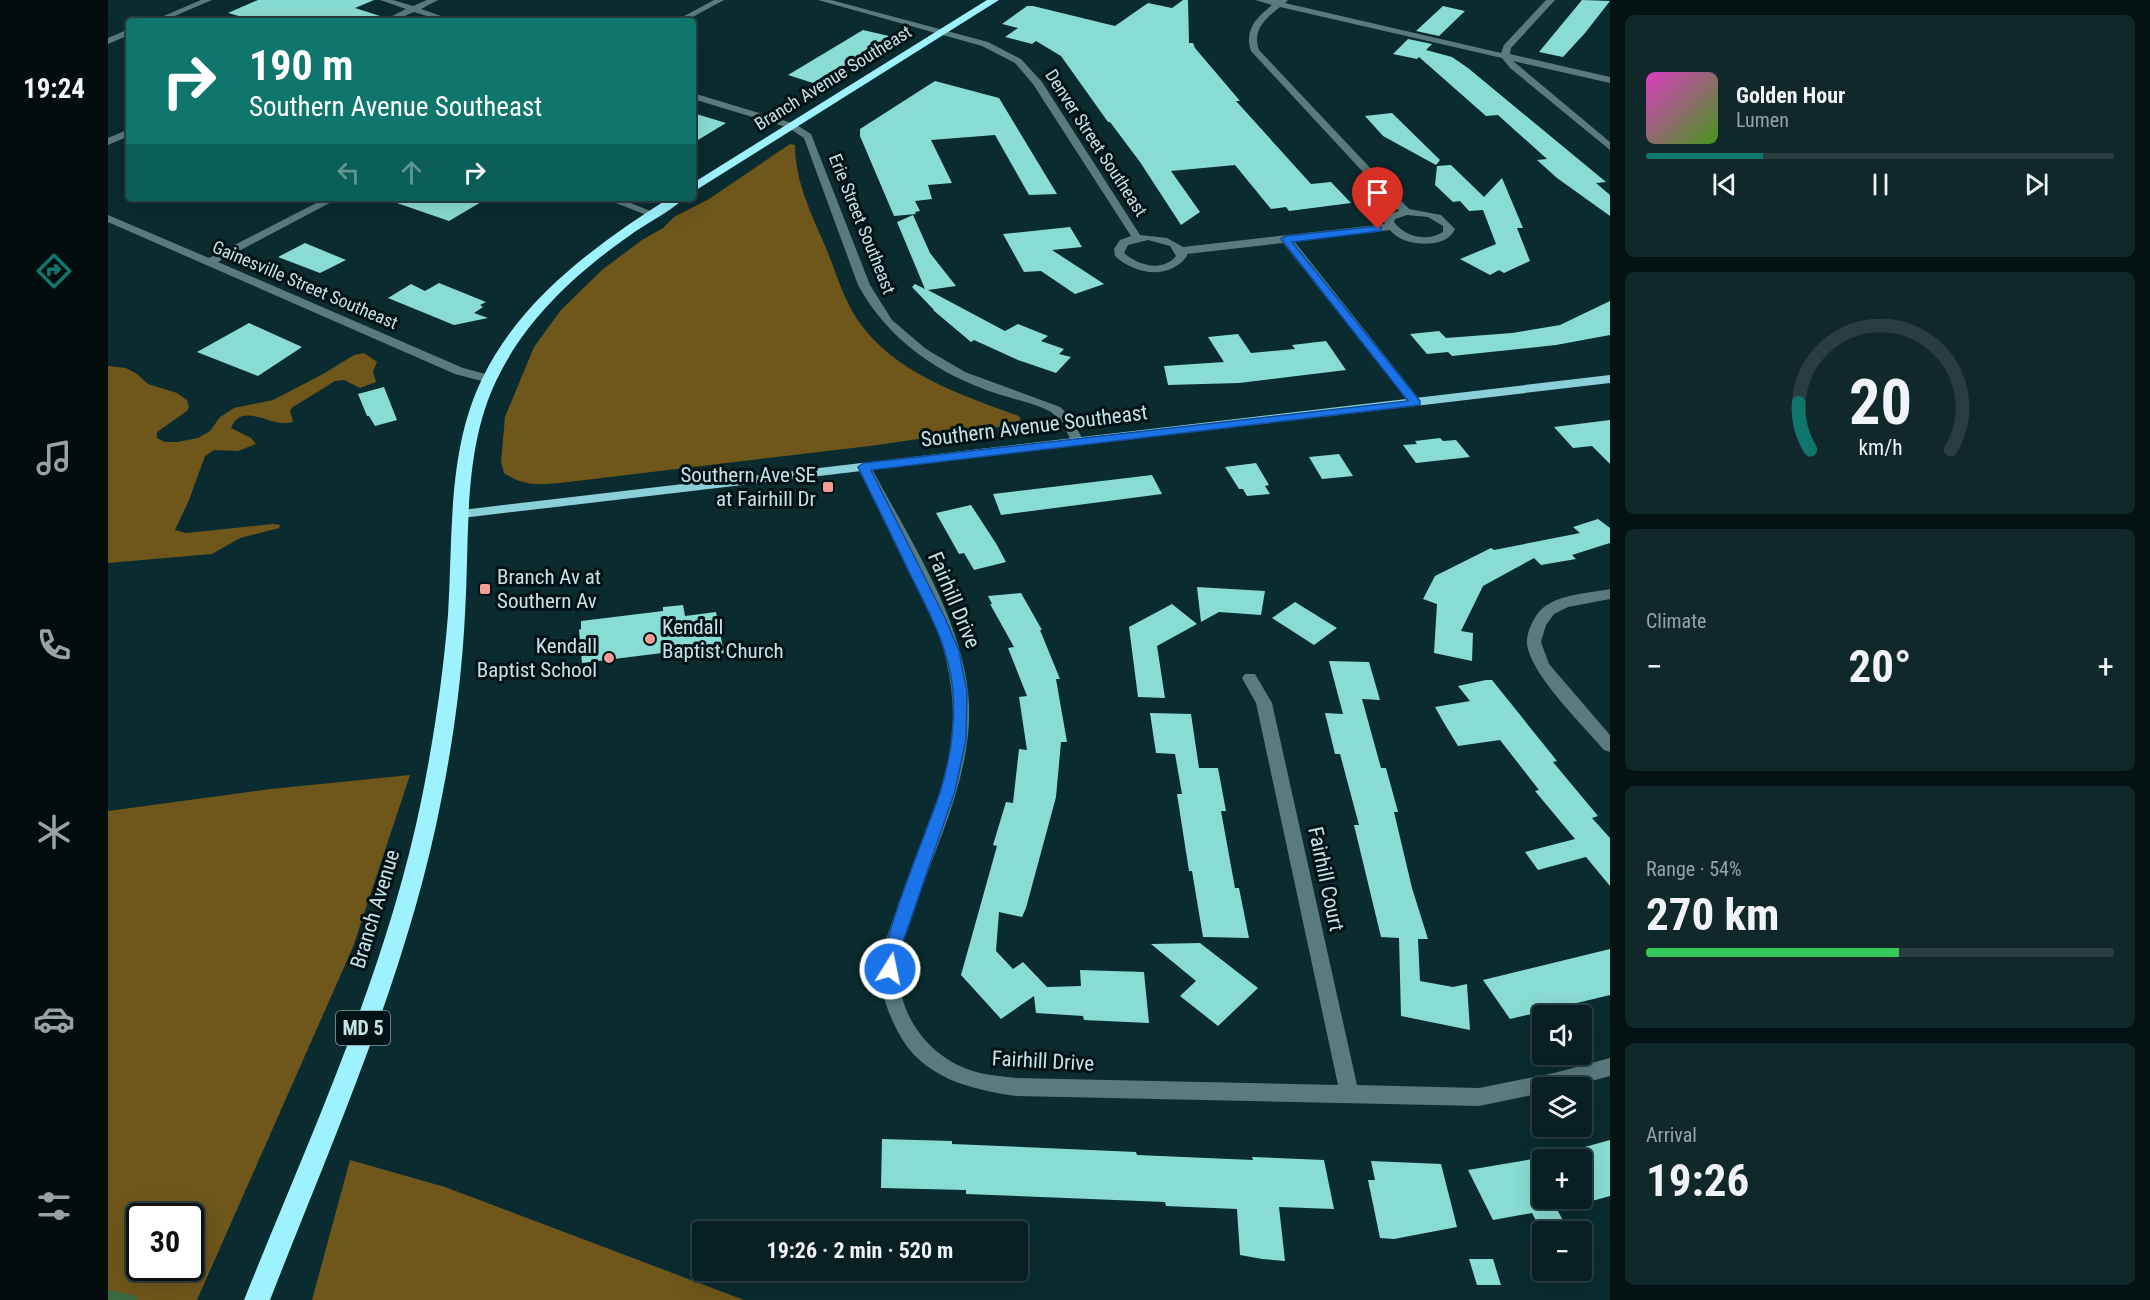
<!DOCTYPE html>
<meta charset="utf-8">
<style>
:root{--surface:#082023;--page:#11282b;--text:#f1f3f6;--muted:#98a3a6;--line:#293e41;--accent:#0f766e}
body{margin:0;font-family:"Roboto Condensed",sans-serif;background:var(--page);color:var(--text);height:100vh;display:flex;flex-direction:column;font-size:22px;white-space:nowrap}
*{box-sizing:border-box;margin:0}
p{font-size:20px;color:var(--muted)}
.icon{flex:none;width:33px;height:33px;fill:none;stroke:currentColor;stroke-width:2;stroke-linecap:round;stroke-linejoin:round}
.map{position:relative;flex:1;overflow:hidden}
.details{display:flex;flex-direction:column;gap:15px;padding:15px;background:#041213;width:540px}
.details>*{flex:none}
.top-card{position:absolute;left:18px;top:18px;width:570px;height:183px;border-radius:6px;box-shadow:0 6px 24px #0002,0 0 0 2px var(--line);background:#0f766e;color:#fff;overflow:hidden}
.fabs{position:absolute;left:1424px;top:1005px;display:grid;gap:12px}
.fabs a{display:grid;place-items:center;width:60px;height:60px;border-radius:6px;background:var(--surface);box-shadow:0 6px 24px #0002,0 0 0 2px var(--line);font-size:30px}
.speed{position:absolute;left:18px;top:1203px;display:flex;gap:12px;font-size:30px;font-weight:700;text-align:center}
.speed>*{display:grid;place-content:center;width:78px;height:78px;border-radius:50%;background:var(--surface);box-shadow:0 6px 24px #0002,0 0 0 2px var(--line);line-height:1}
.speed .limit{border:3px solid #111;border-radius:9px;background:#fff;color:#111}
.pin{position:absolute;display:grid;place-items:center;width:51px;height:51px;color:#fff;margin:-62px -26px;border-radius:50% 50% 50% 0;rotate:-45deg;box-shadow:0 0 6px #0007}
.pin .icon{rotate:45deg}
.me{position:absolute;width:66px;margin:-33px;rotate:10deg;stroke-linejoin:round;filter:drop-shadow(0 0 4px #0008)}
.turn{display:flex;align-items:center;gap:21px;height:126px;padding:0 24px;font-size:27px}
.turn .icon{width:78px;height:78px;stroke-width:2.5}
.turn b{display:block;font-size:42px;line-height:51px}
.lanes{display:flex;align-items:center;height:57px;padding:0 24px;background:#0003;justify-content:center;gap:30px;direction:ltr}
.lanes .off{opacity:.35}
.big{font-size:45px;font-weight:700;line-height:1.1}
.details .card{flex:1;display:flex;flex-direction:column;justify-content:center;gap:9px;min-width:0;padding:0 21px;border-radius:9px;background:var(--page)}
.details .dial{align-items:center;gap:0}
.dial svg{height:156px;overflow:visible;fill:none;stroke:var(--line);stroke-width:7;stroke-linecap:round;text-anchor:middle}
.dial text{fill:var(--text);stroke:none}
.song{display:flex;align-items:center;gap:18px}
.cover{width:72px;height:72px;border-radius:9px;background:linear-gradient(135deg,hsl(310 70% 55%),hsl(100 70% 35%))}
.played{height:6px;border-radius:3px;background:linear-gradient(90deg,var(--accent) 25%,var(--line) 25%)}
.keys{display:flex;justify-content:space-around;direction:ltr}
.heat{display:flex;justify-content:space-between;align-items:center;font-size:33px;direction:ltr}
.charge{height:9px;border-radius:4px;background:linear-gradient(90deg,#34c759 54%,var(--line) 0)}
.trip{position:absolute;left:584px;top:1221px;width:336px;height:60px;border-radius:6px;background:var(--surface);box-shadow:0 6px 24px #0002,0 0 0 2px var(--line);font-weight:700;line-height:60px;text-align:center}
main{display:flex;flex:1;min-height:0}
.dock{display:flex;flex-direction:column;width:108px;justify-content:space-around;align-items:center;background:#030d0e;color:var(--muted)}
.dock .icon{width:42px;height:42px}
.dock .selected{color:var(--accent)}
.dock b{font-size:27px;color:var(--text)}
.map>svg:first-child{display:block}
.forest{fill:#6f561a;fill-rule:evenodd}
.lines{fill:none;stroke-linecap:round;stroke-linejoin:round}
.stream{stroke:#3b6940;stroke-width:10}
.building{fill:#89dcd3}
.minor{fill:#5a7a7e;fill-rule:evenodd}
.major{fill:#8bd0d9;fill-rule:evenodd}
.highway{fill:#9ef2fd;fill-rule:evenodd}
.route{fill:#1a73e8;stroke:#114b97;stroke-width:1.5}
.poi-dot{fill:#f59c93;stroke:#001215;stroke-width:2}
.labels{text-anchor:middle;stroke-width:6;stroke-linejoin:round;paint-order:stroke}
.far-street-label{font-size:18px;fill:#c5e2e6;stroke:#001215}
.shield{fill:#001215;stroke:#8aa4a7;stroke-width:1.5}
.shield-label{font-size:20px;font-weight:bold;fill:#c5e2e6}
.street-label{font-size:21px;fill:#c5e2e6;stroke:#001215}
.poi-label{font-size:21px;fill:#c5e2e6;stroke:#001215;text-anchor:end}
</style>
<main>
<nav class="dock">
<b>19:24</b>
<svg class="icon selected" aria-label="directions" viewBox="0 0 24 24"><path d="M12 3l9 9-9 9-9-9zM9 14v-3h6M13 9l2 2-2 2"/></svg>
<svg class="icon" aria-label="music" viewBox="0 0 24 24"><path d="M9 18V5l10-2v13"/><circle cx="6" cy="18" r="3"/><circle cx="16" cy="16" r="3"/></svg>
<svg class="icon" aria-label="phone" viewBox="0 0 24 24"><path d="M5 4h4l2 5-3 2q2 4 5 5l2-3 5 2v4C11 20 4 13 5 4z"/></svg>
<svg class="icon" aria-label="climate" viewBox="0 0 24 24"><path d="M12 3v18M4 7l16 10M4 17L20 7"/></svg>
<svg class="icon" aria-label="car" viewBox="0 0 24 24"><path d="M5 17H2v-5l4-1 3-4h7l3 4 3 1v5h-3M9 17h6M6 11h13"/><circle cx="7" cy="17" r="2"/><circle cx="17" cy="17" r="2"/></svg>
<svg class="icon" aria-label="filters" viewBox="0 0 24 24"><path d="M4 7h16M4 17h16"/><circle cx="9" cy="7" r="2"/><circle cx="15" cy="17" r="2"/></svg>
</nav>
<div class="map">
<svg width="1502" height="1300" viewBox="0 0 1502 1300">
<rect width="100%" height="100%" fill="#0a2b2f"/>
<!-- forest -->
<g class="forest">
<path d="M682 144 687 145C687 182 704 215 718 248 728 272 735 298 749 319 785 373 853 395 911 416L913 420 896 426 770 445 452 483C430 485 415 486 396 473L393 462 397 417 426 347 453 310 494 270 534 240 555 228 566 217 601 199Z"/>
<path d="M256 353 269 362 265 371 268 382 252 388 236 380 227 381 185 407 182 410 185 422C165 429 134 400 123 428L143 438 148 444 130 451 106 450 97 456 81 500 67 530 78 533 165 524 172 525 171 528 132 538 104 554 0 563V366L18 368 29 374 40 384 69 393 79 400 81 407 79 411 49 432V438L57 442H69L90 438 102 431 112 417 126 408 165 400 215 374 246 355Z"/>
<path d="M302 775 245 947 89 1300H0V811L163 789ZM82 1216V1268H32V1216Z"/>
<path d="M242 1160 337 1187 636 1300H204Z"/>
</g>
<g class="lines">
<!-- stream -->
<path class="stream" d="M0 1295 24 1300"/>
</g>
<!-- building -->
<g class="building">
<path d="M150 0H266L247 8 272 16V21H149L120 13Z"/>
<path d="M1075 0H1080L1081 43H1085L1087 48 1132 101H1128L1203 184 1223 182 1243 203 1181 211 1178 207 1163 209 1127 165 1063 171 1092 212 1073 225 1032 162 1002 122H1000L953 56 928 41 924 44 897 37 910 28 894 24 919 6H925L1007 26 1040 3 1064 8Z"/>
<path d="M1474 0 1502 1 1477 33 1455 57 1431 52Z"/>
<path d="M1335 6 1357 11 1331 36 1308 31Z"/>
<path d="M755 30 781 36 730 70 728 69 705 83 680 75Z"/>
<path d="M1300 39 1324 44 1318 50 1344 57 1360 68 1498 182 1488 183 1502 195V216L1449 178 1429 160 1439 159 1390 115 1378 116 1311 57 1309 59 1285 54Z"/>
<path d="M827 81 891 98 949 194 921 195 887 135 823 140 844 183 820 185 824 199 807 201 812 211 807 212 808 214 786 216 752 136V129Z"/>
<path d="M585 113 618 123 585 143Z"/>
<path d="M1284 113 1332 160 1328 165 1275 136 1257 116Z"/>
<path d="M1343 165 1376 197 1394 178 1415 228H1409L1422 261 1396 273 1391 270 1382 275 1352 259 1388 244 1375 210 1361 211 1352 201 1345 202 1327 185 1329 166Z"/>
<path d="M284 198H380L341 221 283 201Z"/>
<path d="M805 215 822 253 848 286 820 290 897 331 910 324 940 336 933 341 956 349 951 354 963 357 948 373 910 360 866 340 863 342 825 310H826L804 287 807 284 817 289 789 222Z"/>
<path d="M962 227 974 247 944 250 996 284 967 294 933 271 916 272 895 234Z"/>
<path d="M197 243 238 260 212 273 170 257Z"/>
<path d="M331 283 378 302 372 305 375 307 366 313 380 318 346 325 280 298 303 284 317 291Z"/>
<path d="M1502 301V335L1448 345 1344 356 1340 352 1319 354 1302 334 1331 331 1338 338 1404 333 1452 325Z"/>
<path d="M141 323 194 347 150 376 89 352Z"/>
<path d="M1130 334 1143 353 1187 349 1184 345 1218 341 1238 370 1131 383 1060 385 1056 366 1116 362 1100 337Z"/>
<path d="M276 387 289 420 267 426 261 416H259L250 394Z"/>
<path d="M1502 420V464L1484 446 1465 448 1446 427Z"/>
<path d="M1332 438 1335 441 1348 440 1362 457 1308 463 1295 445 1309 444 1307 441Z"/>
<path d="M1231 454 1245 476 1214 479 1201 457Z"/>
<path d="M1148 463 1161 485 1157 486 1162 494 1139 496 1135 489H1131L1117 467Z"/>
<path d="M1044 475 1054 494 893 515 885 494Z"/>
<path d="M863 505 889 545 898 562 866 570 856 553 851 554 828 513Z"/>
<path d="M1490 519 1502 528V543L1464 555 1468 559 1433 565 1426 558 1375 586 1353 631 1365 633 1364 661 1326 653 1329 604 1315 599 1327 576 1383 548 1386 550 1472 533 1465 527Z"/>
<path d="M1089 587 1157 591 1153 615 1111 612 1093 622Z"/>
<path d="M913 593 934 630H932L952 679H948L959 742H953L948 797 918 908 914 917 891 912 888 951 905 969 915 962 939 987 973 986 972 970 1036 972 1041 1023 976 1020 975 1016 928 1013 926 996 893 1019 853 975 889 846 885 845 898 802 905 803 911 749 919 750 911 697 919 696 900 648 906 647 882 604H884L880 596Z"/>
<path d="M1187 602 1229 628 1206 645 1164 618Z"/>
<path d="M1064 604 1089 624 1049 646 1057 698 1030 697 1021 627Z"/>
<path d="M575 605 577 616 608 612 616 653 585 657V653L566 655 562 652 474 663 471 630 473 629V621L555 611V607Z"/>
<path d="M1221 661 1261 662 1272 700 1254 699 1273 768H1278L1290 812H1286L1304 888 1320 939H1310L1312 981 1345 987 1359 984 1362 1030 1293 1016 1291 938 1273 937 1246 825H1251L1232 754H1227L1217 713 1235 714Z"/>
<path d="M1378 680H1384L1449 761 1445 762 1490 816 1484 818 1502 838V886L1478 857 1430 870 1417 852 1467 839 1427 791 1431 790 1392 740 1350 746 1336 723 1327 707 1362 701 1350 686Z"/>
<path d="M1042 713 1083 714 1091 768H1110L1118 811H1113L1127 888H1131L1141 938 1095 937 1084 871H1081L1069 794H1074L1067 754 1048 753Z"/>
<path d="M1092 943 1150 988 1110 1026 1072 996 1088 981 1043 944Z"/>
<path d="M1502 949V995L1402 1019 1375 980Z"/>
<path d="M774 1139 844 1141V1144L1028 1152 1029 1155 1145 1160 1144 1157 1216 1160 1226 1209 1171 1207 1177 1261 1154 1259 1132 1255 1129 1209 1058 1206 1057 1202 858 1194V1190L773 1188Z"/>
<path d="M1502 1140V1196L1473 1204V1148Z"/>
<path d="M1425 1159 1426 1161 1434 1159V1198H1443L1460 1230 1434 1232 1424 1213 1385 1220 1360 1170Z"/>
<path d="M1263 1161 1333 1164 1349 1227 1286 1239 1272 1238 1260 1180H1267Z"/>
<path d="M1361 1259H1385L1393 1285H1369Z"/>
</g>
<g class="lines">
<!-- minor -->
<g class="minor">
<path d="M93 0H104L55 21H44Z"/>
<path d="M272 0H285L305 6 319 0H330L313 9 348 21H335L306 12 285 21H274L298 9Z"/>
<path d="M606 0H616L577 21H567Z"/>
<path d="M710 0H723L880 42 913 59 934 82 1032 235 1059 238 1075 247 1277 224 1276 222 1279 215 1291 211 1143 51C1136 30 1148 18 1164 5L1147 0H1180L1177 3 1393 53 1396 45 1438 0H1447L1403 48 1402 54 1502 77V83L1405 61 1502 142V150L1402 68 1394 58 1172 7C1157 19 1144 30 1151 50L1301 209 1333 215 1347 229C1339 250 1294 247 1282 230L1186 241 1312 400 1314 403 1312 406H1304L1175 243 1079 254V256C1062 280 1027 275 1007 256L1006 249 1012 240 1023 236 925 84 907 63 874 46ZM1299 215 1320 217 1335 226V232C1319 242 1297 237 1286 222L1287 219ZM1040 240 1062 246 1068 256C1055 272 1031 266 1016 253L1020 245Z"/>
<path d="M21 29V35L0 44V38Z"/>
<path d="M585 93 687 124 703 134 762 285 784 320 818 349 857 372 952 407 963 417 976 442 975 445H965L953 420 943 412C926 403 908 400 890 394 831 375 780 340 750 285L696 138 681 128 585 99Z"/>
<path d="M21 129V136L0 145V138Z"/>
<path d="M218 198H231L110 262 355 368 385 376V382L381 383 347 374 0 222V215L101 258Z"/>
<path d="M495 198H510L550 214 541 216Z"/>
<path d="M756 463 763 467C799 535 851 613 860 691 868 763 833 834 809 901 802 923 791 947 791 971 790 1014 819 1054 859 1069 875 1075 891 1076 908 1078L1230 1085 1148 703 1134 678 1137 674H1147L1164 703 1249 1085 1371 1088 1446 1073 1502 1058V1076L1458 1088H1434V1093L1371 1106 908 1096C861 1089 814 1078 790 1032 780 1013 772 992 773 971 773 947 784 923 792 901 813 842 845 779 845 714 844 625 790 544 749 467Z"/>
<path d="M1502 589V599L1460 607 1446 614 1438 625 1433 642 1441 664 1502 735V752L1496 750C1475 725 1423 675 1419 644 1418 632 1427 614 1436 607 1453 594 1482 593 1502 589Z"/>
</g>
<!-- major -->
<path class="major" d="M1502 375V383L354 518 347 514 354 510Z"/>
<!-- highway -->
<g class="highway">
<path d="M879 0H891L585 192V183Z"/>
<path d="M561 198H576C561 213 538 223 521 236 468 273 418 319 389 379 354 451 362 536 357 614 354 675 346 736 334 796 301 970 226 1136 162 1300H136C202 1136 279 971 314 797 326 737 335 676 340 615 345 536 339 451 374 379 413 298 488 245 561 198Z"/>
</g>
</g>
<!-- route -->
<path class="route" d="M1270 226 1273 227V231L1184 242 1312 401V405L763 470 838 620 851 651 859 692 858 740 847 791 795 942 788 974 782 976 776 974C766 954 823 822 832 792 842 761 847 726 845 693 842 650 821 612 802 574 785 538 767 502 750 467L756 463 1300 401 1173 239 1178 236Z"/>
<!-- markers -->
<g class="poi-dot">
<rect x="714" y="481" width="12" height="12" rx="3"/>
<rect x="371" y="583" width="12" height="12" rx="3"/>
<circle cx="542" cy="639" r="6"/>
<circle cx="501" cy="658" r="6"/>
</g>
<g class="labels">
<!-- far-street labels -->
<g class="far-street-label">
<text transform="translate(725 78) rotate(-32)" y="6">Branch Avenue Southeast</text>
<text transform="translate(988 143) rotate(57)" y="6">Denver Street Southeast</text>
<text transform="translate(754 224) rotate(68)" y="6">Erie Street Southeast</text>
<text transform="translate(197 285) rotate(23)" y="6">Gainesville Street Southeast</text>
</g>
<!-- shield labels -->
<rect class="shield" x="228" y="1011" width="54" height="34" rx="4.5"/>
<g class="shield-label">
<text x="255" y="1035">MD 5</text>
</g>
<!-- street labels -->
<g class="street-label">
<text transform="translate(926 426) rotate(-7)" y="7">Southern Avenue Southeast</text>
<text transform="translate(846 600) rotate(67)" y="7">Fairhill Drive</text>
<text transform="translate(1218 879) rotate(78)" y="7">Fairhill Court</text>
<text transform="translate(267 909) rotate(-73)" y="7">Branch Avenue</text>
<text transform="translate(935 1061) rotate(3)" y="7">Fairhill Drive</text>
</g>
<!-- poi labels -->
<g class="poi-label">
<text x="708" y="482">Southern Ave SE<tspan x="708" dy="24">at Fairhill Dr</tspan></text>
<text x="389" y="584" text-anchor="start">Branch Av at<tspan x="389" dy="24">Southern Av</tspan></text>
<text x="554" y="634" text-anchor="start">Kendall<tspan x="554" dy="24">Baptist Church</tspan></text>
<text x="489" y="653">Kendall<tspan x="489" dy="24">Baptist School</tspan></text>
</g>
</g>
</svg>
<div class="fabs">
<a><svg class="icon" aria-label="sound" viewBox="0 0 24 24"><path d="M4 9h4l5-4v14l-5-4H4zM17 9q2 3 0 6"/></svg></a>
<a><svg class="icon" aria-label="layers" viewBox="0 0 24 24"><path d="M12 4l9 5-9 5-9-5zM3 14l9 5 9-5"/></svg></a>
<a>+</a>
<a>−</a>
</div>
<div class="speed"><div class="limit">30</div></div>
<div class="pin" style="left:1270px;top:229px;background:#d93025"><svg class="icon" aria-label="arrive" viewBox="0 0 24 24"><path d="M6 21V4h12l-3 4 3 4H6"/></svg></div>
<svg class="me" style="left:782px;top:969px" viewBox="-20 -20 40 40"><circle r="17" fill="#1a73e8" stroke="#fff" stroke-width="3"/><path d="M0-11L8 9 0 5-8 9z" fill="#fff"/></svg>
<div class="trip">19:26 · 2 min · 520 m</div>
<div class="top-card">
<div class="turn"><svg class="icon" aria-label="right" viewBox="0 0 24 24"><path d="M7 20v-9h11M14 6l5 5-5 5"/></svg><div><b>190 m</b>Southern Avenue Southeast</div></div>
<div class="lanes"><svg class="icon off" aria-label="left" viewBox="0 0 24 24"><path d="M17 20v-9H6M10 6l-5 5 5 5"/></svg><svg class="icon off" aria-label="ahead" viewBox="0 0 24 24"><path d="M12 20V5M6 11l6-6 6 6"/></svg><svg class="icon" aria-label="right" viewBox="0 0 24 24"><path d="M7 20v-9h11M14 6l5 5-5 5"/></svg></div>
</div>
</div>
<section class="details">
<div class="card">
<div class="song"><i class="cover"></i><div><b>Golden Hour</b><p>Lumen</p></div></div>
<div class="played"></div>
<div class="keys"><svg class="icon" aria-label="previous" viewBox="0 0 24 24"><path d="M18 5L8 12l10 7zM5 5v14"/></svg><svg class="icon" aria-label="pause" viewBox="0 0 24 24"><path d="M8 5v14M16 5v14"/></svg><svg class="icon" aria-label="next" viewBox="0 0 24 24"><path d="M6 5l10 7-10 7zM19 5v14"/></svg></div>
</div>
<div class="card dial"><svg viewBox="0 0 100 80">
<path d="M14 69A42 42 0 1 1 86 69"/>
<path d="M14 69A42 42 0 0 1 8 45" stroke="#0f766e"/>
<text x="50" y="56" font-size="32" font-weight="700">20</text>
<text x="50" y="72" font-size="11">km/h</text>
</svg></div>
<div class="card"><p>Climate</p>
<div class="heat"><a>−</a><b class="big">20°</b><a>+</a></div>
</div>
<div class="card"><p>Range · 54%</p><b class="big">270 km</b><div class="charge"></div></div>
<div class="card"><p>Arrival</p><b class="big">19:26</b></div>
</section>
</main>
